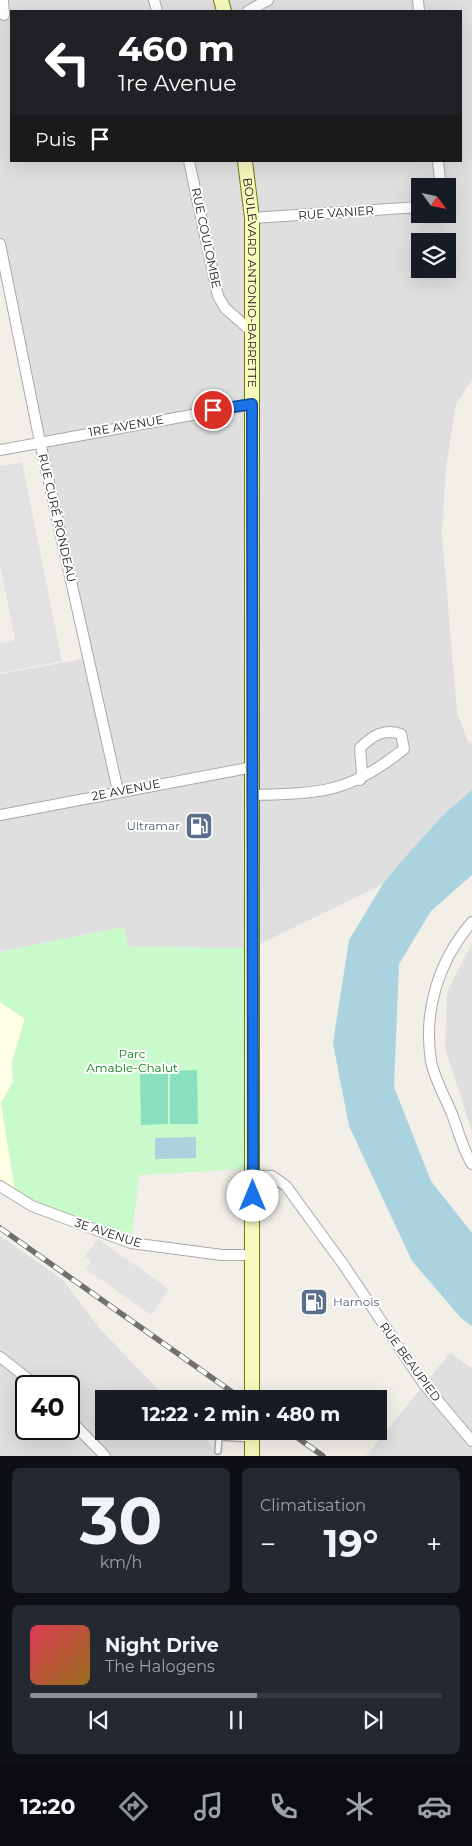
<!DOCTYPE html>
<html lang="fr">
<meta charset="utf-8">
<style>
:root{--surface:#171b24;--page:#242831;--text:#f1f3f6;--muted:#9ea1a6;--line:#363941;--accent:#8c9099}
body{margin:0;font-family:Montserrat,sans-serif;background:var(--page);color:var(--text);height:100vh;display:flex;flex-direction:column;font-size:19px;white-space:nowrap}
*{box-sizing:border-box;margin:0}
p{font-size:16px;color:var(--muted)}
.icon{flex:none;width:28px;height:28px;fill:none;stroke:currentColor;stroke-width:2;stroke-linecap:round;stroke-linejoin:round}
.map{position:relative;height:1456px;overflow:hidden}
.panel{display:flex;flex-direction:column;gap:12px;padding:12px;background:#0d0f14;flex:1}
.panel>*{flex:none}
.banner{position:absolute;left:10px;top:10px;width:452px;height:152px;border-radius:0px;box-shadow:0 5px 20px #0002;background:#202124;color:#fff;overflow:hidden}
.needle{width:32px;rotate:123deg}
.buttons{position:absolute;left:411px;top:178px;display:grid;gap:10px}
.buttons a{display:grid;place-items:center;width:45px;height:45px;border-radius:0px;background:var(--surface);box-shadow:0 5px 20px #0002;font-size:25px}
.speed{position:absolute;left:15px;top:1375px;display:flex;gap:10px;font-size:25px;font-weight:700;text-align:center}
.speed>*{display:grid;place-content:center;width:65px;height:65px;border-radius:50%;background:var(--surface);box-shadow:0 5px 20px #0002;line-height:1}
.speed .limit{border:2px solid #111;border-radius:8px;background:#fff;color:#111}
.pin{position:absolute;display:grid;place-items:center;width:42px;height:42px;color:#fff;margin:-21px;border:2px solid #fff;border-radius:50%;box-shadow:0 1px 5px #0007}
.me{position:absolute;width:55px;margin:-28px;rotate:0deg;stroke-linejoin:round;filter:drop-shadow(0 0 4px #0008)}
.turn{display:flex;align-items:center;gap:18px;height:105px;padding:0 25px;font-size:22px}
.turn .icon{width:65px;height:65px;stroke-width:2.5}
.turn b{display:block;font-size:35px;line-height:42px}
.then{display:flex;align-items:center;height:48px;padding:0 25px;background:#0003;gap:10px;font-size:19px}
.big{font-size:38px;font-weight:700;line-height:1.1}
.panel .widget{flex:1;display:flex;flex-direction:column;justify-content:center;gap:8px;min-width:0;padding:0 18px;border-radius:8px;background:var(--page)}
.panel .dial{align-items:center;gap:0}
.dial b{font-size:65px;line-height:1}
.song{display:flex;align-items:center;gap:15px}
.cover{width:60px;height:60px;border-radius:8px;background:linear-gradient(135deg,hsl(350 70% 55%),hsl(40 70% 35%))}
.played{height:5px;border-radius:2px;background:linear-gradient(90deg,var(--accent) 55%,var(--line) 55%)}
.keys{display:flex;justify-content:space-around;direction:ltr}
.heat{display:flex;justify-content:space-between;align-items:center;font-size:28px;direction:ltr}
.panel .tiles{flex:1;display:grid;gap:12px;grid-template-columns:1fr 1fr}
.widget:last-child{grid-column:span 2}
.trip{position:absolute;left:95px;top:1390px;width:292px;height:50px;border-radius:0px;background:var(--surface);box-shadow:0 5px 20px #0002;font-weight:700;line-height:50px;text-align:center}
.tab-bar{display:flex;height:80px;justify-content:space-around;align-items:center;background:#090b0e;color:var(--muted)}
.tab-bar .icon{width:35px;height:35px}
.tab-bar .active{color:var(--accent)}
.tab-bar b{font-size:22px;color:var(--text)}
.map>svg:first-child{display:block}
.residential{fill:#e0dfdf;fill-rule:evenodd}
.education{fill:#ffffe5}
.park{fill:#c8facc}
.pitch{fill:#88e0be}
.parking{fill:#e2e2e2}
.water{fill:#aad3df}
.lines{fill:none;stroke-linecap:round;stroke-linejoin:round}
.lane-casing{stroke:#a9a9a9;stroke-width:8}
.street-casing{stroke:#a9a9a9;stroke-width:12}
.secondary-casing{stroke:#707d05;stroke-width:16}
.lane{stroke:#fff;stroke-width:5}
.street{stroke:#fff;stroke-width:10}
.secondary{stroke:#f7fabf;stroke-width:14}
.rail-casing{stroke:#707070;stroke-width:5.5}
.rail{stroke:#fff;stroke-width:4;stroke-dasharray:11;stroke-linecap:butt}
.route-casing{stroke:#114b97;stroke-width:12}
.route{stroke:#1a73e8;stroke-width:9}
.labels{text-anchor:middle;stroke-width:4;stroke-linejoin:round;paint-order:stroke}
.street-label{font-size:12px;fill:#222;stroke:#fff}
.service-label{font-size:12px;fill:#4e5e75;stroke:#fff;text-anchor:end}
.park-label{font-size:12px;fill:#0c8416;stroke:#fff}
</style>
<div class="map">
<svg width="472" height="1456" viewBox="0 0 472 1456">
<rect width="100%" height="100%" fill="#f2efe9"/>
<!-- residential -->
<g class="residential">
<path d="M0 0H472V380L456 404 446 469 442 535 457 713 469 743H472V790L445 813 383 884 252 948 129 947 123 927 0 952V674L88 658 40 442 12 276 0 278ZM11 11H461V161H11ZM420 186H448V214H420ZM420 241H448V269H420Z"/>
<path d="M472 943V1132L445 1048 447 992Z"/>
<path d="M0 1236 63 1280 101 1330 167 1399H104V1431H198L221 1456H0ZM26 1386H69V1429H26Z"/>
<path d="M450 1353 472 1368V1456H366Z"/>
</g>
<!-- education -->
<path class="education" d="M0 1002 25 1019 12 1061 13 1082 1 1103 15 1189 0 1179Z"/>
<!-- park -->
<path class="park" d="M123 927 129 947 252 948 247 1169 139 1175 131 1243 16 1197 1 1103 13 1082 12 1061 25 1019 0 1002V952Z"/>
<!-- pitch -->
<g class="pitch">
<path d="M197 1070 198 1124H170V1071Z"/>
<path d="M140 1071H168V1124L141 1125Z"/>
</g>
<!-- parking -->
<g class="parking">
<path d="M22 462 62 661 0 673V643L15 640 0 565V466Z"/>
<path d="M98 1239 169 1289 151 1315 86 1269 91 1261 85 1256Z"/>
</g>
<!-- water -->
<g class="water">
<path d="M472 790V875L431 911 399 964 394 1087 431 1181 472 1233V1326L461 1318 412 1261 349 1126 333 1043 349 940 383 884 400 863 445 813Z"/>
<path d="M196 1137V1158L155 1159V1138Z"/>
</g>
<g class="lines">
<!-- lane casing -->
<g class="lane-casing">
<path id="lane" d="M218 1451 219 1437 252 1439"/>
</g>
<!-- street casing -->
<g class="street-casing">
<g id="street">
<path d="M3 0 4 15"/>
<path d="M154 0 157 11"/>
<path d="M418 0 419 11"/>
<path d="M248 11 268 0"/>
<path d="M189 161 218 296 225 308 252 332"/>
<path d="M438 186 440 180 438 161"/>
<path d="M252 218 420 207"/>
<path d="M0 244 40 442 118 791"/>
<path d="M0 450 252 404"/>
<path d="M252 795C321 793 348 794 404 749L401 734C383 728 372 736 360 748L362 773 360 780"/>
<path d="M0 815 253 767"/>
<path d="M472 922C439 960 423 1010 431 1061 434 1078 445 1097 452 1114 459 1132 462 1148 472 1164"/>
<path d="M253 1176H272L286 1186 343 1264 423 1383 472 1441"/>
<path d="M0 1186 32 1206 131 1243 222 1255H253"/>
<path d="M0 1357 37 1386"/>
<path d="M69 1419 105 1456"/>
</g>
</g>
<!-- secondary casing -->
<g class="secondary-casing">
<g id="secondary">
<path d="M221 0 224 11"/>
<path id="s1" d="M245 161 252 218V1399"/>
<path d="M252 1456V1431"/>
</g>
</g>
<!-- lane -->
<use href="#lane" class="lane"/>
<!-- street -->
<use href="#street" class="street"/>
<!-- secondary -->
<use href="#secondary" class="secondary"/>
<!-- rail casing -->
<g class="rail-casing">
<g id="rail">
<path d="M0 1228 242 1399"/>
<path d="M288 1431 323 1456"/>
</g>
</g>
<!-- rail -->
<use href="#rail" class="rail"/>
</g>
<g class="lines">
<!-- route casing -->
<g class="route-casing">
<path id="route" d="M213 410 252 404 253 1196"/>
</g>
<!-- route -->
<use href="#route" class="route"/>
</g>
<!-- icons -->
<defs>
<g id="fuel-square" transform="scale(1.4375)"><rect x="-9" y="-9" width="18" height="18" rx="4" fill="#5c6f8a" stroke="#fff"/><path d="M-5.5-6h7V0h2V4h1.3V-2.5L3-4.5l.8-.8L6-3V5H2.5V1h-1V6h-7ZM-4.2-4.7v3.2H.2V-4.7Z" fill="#fff"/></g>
</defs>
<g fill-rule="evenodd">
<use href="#fuel-square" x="199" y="826"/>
<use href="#fuel-square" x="314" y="1302"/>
</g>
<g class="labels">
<!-- street labels -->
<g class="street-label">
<text transform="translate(336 213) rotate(-4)" y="4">RUE VANIER</text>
<text transform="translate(206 238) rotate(78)" y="4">RUE COULOMBE</text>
<text dy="4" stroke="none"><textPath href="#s1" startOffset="122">BOULEVARD ANTONIO-BARRETTE</textPath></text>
<text transform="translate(126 426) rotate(-10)" y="4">1RE AVENUE</text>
<text transform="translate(57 518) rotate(77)" y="4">RUE CURÉ RONDEAU</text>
<text transform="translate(126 790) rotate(-11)" y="4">2E AVENUE</text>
<text transform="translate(108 1233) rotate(18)" y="4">3E AVENUE</text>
<text transform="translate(410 1362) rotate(54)" y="4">RUE BEAUPIED</text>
</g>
<!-- service labels -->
<g class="service-label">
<text x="180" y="830">Ultramar</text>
<text x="333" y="1306" text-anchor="start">Harnois</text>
</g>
<!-- park labels -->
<g class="park-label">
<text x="132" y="1058">Parc<tspan x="132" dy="14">Amable-Chalut</tspan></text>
</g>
</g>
</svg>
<div class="buttons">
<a><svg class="needle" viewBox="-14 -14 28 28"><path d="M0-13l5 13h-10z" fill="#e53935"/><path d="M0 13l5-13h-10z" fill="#9ea1a6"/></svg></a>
<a><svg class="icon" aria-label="layers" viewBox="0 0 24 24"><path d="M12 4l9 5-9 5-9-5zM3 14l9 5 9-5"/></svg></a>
</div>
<div class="speed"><div class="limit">40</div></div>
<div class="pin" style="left:213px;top:410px;background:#d93025"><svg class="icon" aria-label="arrive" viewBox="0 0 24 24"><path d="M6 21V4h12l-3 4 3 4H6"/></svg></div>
<svg class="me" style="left:253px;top:1196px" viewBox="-20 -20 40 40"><circle r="19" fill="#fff"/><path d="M0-13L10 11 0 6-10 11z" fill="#1a73e8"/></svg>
<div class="trip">12:22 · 2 min · 480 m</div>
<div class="banner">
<div class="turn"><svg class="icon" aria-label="left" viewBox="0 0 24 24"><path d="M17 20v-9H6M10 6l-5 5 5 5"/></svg><div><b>460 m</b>1re Avenue</div></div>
<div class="then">Puis<svg class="icon" aria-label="arrive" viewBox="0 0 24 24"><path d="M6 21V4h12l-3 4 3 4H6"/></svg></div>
</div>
</div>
<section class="panel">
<div class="tiles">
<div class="widget dial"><b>30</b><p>km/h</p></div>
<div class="widget"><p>Climatisation</p>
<div class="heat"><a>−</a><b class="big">19°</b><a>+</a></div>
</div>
<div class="widget">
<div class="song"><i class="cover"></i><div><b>Night Drive</b><p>The Halogens</p></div></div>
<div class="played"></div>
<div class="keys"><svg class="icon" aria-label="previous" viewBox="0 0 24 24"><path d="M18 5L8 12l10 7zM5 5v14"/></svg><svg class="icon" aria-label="pause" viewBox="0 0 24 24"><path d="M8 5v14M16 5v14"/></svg><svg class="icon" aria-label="next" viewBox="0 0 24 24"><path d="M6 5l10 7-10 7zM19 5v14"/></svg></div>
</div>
</div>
</section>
<nav class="tab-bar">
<b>12:20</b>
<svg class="icon active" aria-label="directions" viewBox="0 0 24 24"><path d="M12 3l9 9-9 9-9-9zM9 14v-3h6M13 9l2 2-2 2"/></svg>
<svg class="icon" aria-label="music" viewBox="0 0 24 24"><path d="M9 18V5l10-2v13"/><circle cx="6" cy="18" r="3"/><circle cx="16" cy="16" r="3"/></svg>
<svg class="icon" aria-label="phone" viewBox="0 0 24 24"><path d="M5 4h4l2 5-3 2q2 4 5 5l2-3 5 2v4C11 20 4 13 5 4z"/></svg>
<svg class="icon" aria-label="climate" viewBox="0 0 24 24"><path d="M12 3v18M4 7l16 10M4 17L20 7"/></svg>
<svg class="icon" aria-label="car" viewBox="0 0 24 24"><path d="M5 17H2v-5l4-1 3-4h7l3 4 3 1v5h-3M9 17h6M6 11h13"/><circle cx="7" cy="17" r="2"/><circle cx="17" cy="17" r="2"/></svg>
</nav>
